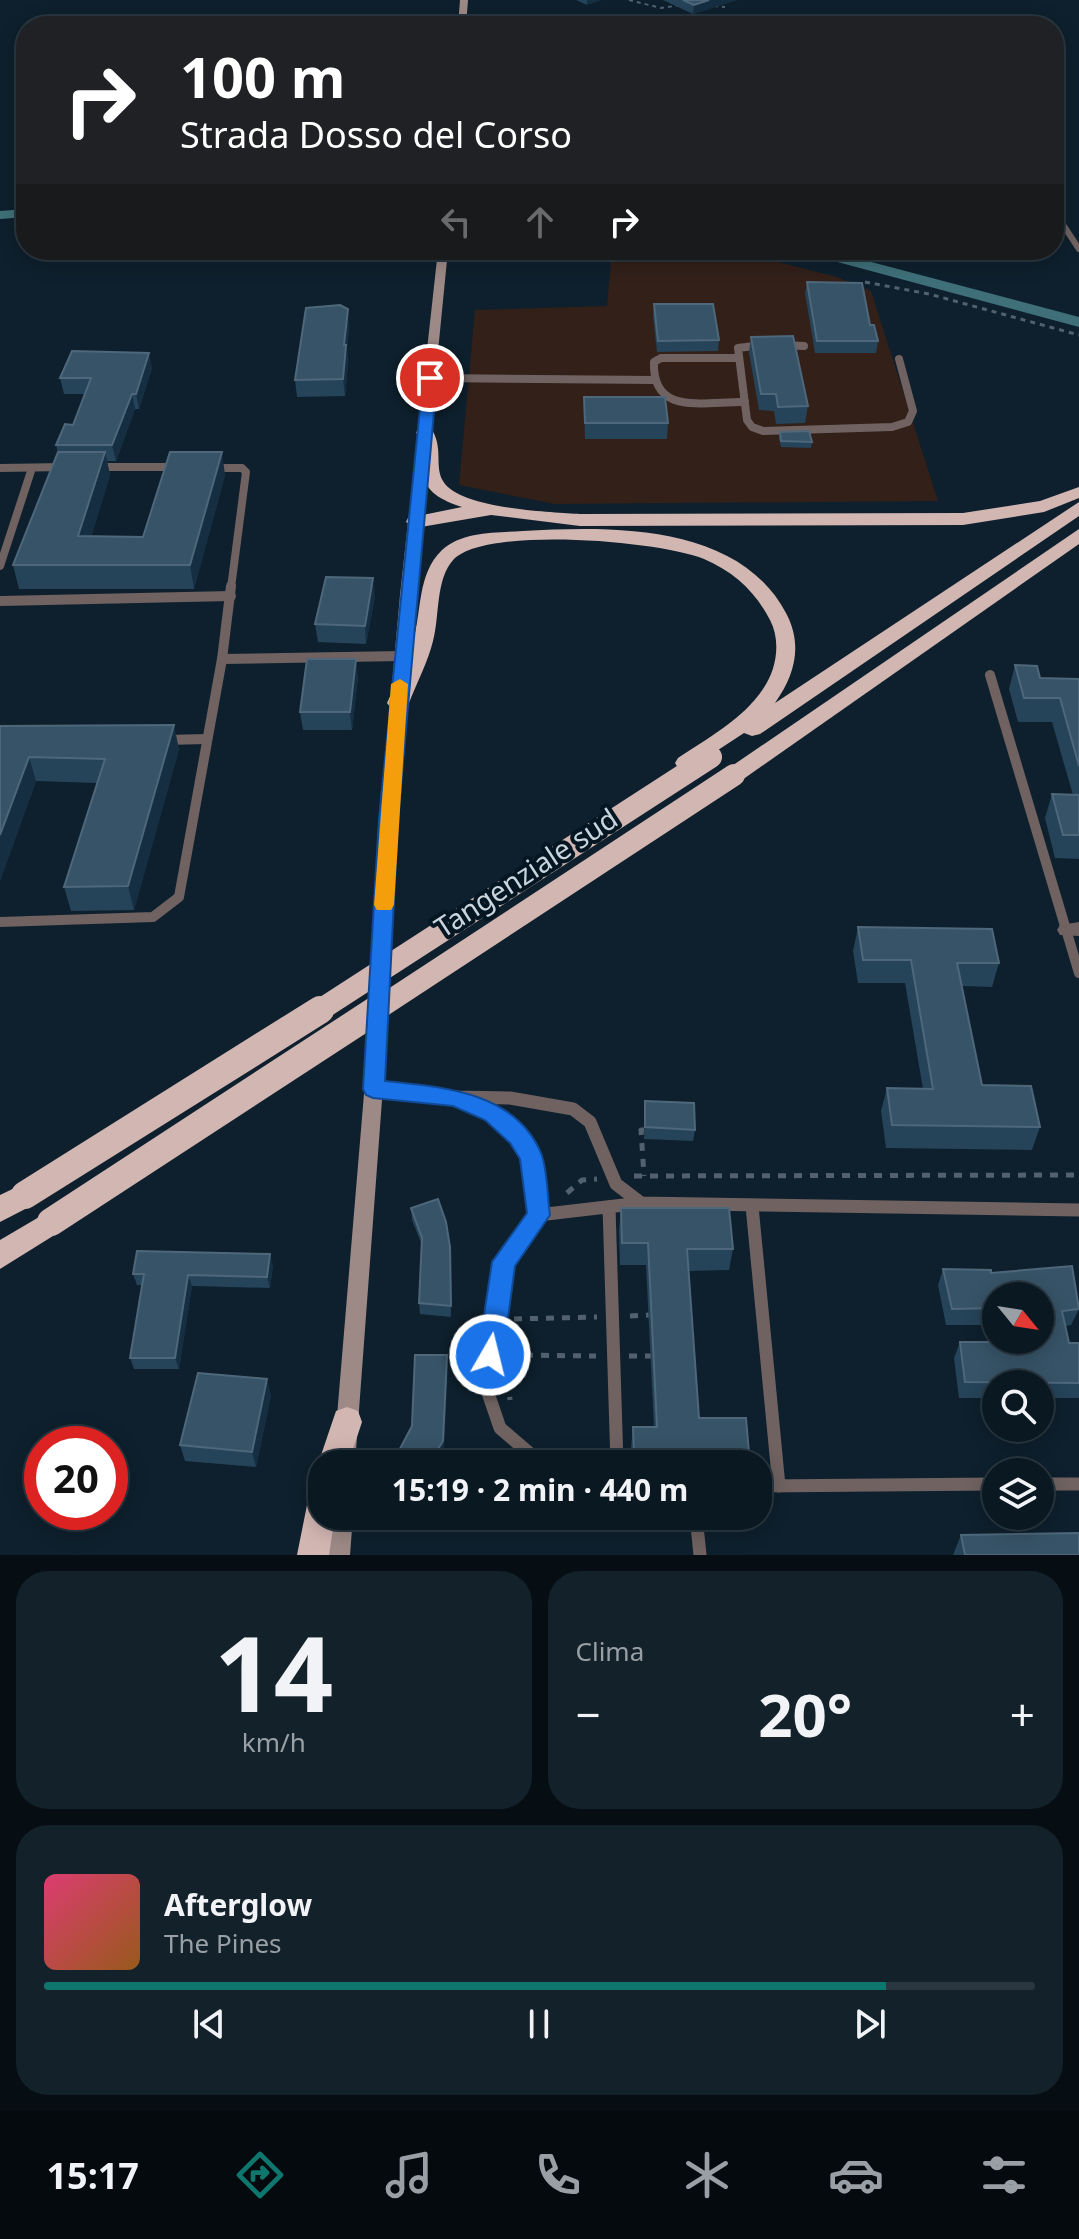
<!DOCTYPE html>
<html lang="it">
<meta charset="utf-8">
<style>
:root{--surface:#0a1822;--page:#13212a;--text:#f1f3f6;--muted:#99a0a5;--line:#2a3740;--accent:#0f766e}
body{margin:0;font-family:"Noto Sans",sans-serif;background:var(--page);color:var(--text);height:100vh;display:flex;flex-direction:column;font-size:30px;white-space:nowrap}
*{box-sizing:border-box;margin:0}
p{font-size:26px;color:var(--muted)}
.icon{flex:none;width:44px;height:44px;fill:none;stroke:currentColor;stroke-width:2;stroke-linecap:round;stroke-linejoin:round}
.map{position:relative;height:1555px;overflow:hidden}
.sheet{display:flex;flex-direction:column;gap:16px;padding:16px;background:#060d13;flex:1}
.sheet>*{flex:none}
.guide{position:absolute;left:16px;top:16px;width:1048px;height:244px;border-radius:32px;box-shadow:0 4px 20px #0003,0 0 0 2px var(--line);background:#202124;color:#fff;overflow:hidden}
.needle{width:52px;rotate:120deg}
.fabs{position:absolute;left:982px;top:1282px;display:grid;gap:16px}
.fabs a{display:grid;place-items:center;width:72px;height:72px;border-radius:50%;background:var(--surface);box-shadow:0 4px 20px #0003,0 0 0 2px var(--line);font-size:40px}
.speed{position:absolute;left:24px;top:1426px;display:flex;gap:16px;font-size:40px;font-weight:700;text-align:center}
.speed>*{display:grid;place-content:center;width:104px;height:104px;border-radius:50%;background:var(--surface);box-shadow:0 4px 20px #0003,0 0 0 2px var(--line);line-height:1}
.speed .limit{border:12px solid #d22;background:#fff;color:#111}
.pin{position:absolute;display:grid;place-items:center;width:68px;height:68px;color:#fff;margin:-34px;border:4px solid #fff;border-radius:50%;box-shadow:0 2px 8px #0007}
.me{position:absolute;width:88px;margin:-44px;rotate:8deg;stroke-linejoin:round;filter:drop-shadow(0 0 6px #0008)}
.turn{display:flex;align-items:center;gap:28px;height:168px;padding:0 32px;font-size:36px}
.turn .icon{width:104px;height:104px;stroke-width:2.5}
.turn b{display:block;font-size:56px;line-height:68px}
.lanes{display:flex;align-items:center;height:76px;padding:0 32px;background:#0003;justify-content:center;gap:40px;direction:ltr}
.lanes .off{opacity:.35}
.big{font-size:60px;font-weight:700;line-height:1.1}
.sheet .card{flex:1;display:flex;flex-direction:column;justify-content:center;gap:12px;min-width:0;padding:0 28px;border-radius:32px;background:var(--page)}
.sheet .dial{align-items:center;gap:0}
.dial b{font-size:104px;line-height:1}
.song{display:flex;align-items:center;gap:24px}
.cover{width:96px;height:96px;border-radius:12px;background:linear-gradient(135deg,hsl(340 70% 55%),hsl(30 70% 35%))}
.played{height:8px;border-radius:4px;background:linear-gradient(90deg,var(--accent) 85%,var(--line) 85%)}
.keys{display:flex;justify-content:space-around;direction:ltr}
.heat{display:flex;justify-content:space-between;align-items:center;font-size:44px;direction:ltr}
.sheet .tiles{flex:1;display:grid;gap:16px;grid-template-columns:1fr 1fr}
.card:last-child{grid-column:span 2}
.trip{position:absolute;left:308px;top:1450px;width:464px;height:80px;border-radius:32px;background:var(--surface);box-shadow:0 4px 20px #0003,0 0 0 2px var(--line);font-weight:700;line-height:80px;text-align:center}
.tab-bar{display:flex;height:128px;justify-content:space-around;align-items:center;background:#040a0e;color:var(--muted)}
.tab-bar .icon{width:56px;height:56px}
.tab-bar .active{color:var(--accent)}
.tab-bar b{font-size:36px;color:var(--text)}
.map>svg:first-child{display:block}
.education{fill:#322019}
.lines{fill:none;stroke-linecap:round;stroke-linejoin:round}
.canal{fill:#3f7079;fill-rule:evenodd}
.path-far2{stroke:#52616d;stroke-width:2;stroke-dasharray:4 4;stroke-linecap:butt}
.path-far1{stroke:#52616d;stroke-width:3;stroke-dasharray:5 5;stroke-linecap:butt}
.path{stroke:#52616d;stroke-width:5;stroke-dasharray:8 8;stroke-linecap:butt}
.service-far3{stroke:#6f6261;stroke-width:6}
.service-far2{stroke:#6f6261;stroke-width:8}
.service-far1{stroke:#6f6261;stroke-width:10}
.service{stroke:#6f6261;stroke-width:13}
.minor{fill:#6f6261;fill-rule:evenodd}
.secondary{fill:#9d8a87;fill-rule:evenodd}
.trunk{fill:#d2b6b2;fill-rule:evenodd}
.trunk-bridge-far1{stroke:#d2b6b2;stroke-width:22}
.trunk-bridge{stroke:#d2b6b2;stroke-width:28}
.wall{fill:#254359}
.shaded-wall{fill:#152e41}
.building{fill:#375367;stroke:#4e677a;stroke-width:2}
.route{fill:#1a73e8;stroke:#114b97;stroke-width:2}
.slow{fill:#f59e0b}
.labels{text-anchor:middle;stroke-width:8;stroke-linejoin:round;paint-order:stroke}
.street-label{font-size:28px;fill:#c9d4dd;stroke:#051623}
</style>
<div class="map">
<svg width="1079" height="1555" viewBox="0 0 1079 1555">
<rect width="100%" height="100%" fill="#0e202d"/>
<!-- education -->
<path class="education" d="M612 250H731L837 277 871 291 938 501 555 504 459 485 475 310 607 306Z"/>
<g class="lines">
<!-- canal -->
<g class="canal">
<path d="M26 209V217L0 219V211Z"/>
<path d="M801 250H826L1079 317V327L804 253Z"/>
</g>
<!-- path-far2 -->
<g class="path-far2">
<path d="M629 0 661 8 681 5"/>
<path d="M714 6 725 7"/>
</g>
<!-- path-far1 -->
<path class="path-far1" d="M865 282 929 294 1079 335"/>
<!-- path -->
<g class="path">
<path d="M644 1130H641L644 1176"/>
<path d="M634 1176 1079 1175"/>
<path d="M567 1193 582 1180 597 1179"/>
<path d="M630 1316 649 1315"/>
<path d="M514 1319 597 1317"/>
<path d="M509 1355 596 1356"/>
<path d="M629 1356H651"/>
<path d="M508 1365 510 1400"/>
<path d="M559 1460 572 1464"/>
</g>
<!-- service-far3 -->
<path class="service-far3" d="M1054 211 1079 249"/>
<!-- service-far2 -->
<g class="service-far2">
<path d="M762 345 738 348 747 420 752 427 763 431 892 427 908 422 913 411 899 359"/>
<path d="M782 345 804 346"/>
<path d="M739 358H661L654 362C652 417 705 401 745 402"/>
<path d="M430 378 655 380"/>
<path d="M98 467H178"/>
<path d="M0 468 66 467"/>
<path d="M214 468H242L246 472 231 588"/>
<path d="M0 566 32 468"/>
</g>
<!-- service-far1 -->
<g class="service-far1">
<path d="M0 601 231 596"/>
<path d="M222 659 402 656"/>
<path d="M990 675 1079 973"/>
<path d="M165 740 207 739"/>
<path d="M0 922 153 917 179 897 222 659 231 586"/>
</g>
<!-- service -->
<g class="service">
<path d="M373 1089 455 1097 510 1098 573 1109 590 1122 616 1184 641 1203 1079 1210"/>
<path d="M462 1100C534 1133 527 1143 538 1215L504 1262 486 1387 500 1428 542 1464"/>
<path d="M752 1206 779 1486"/>
<path d="M609 1207 617 1464"/>
<path d="M538 1215 641 1203"/>
<path d="M1040 1484H1079"/>
<path d="M758 1486 996 1484"/>
<path d="M696 1516 700 1555"/>
</g>
<!-- minor -->
<path class="minor" d="M1079 922V936L1060 935 1057 930 1060 925Z"/>
<!-- secondary -->
<g class="secondary">
<path d="M460 0H468L466 26H458Z"/>
<path d="M438 250H448L414 595 396 819 386 1046 355 1464H333L368 1046 380 819 400 595Z"/>
<path d="M329 1516H353L350 1555H326Z"/>
</g>
<!-- trunk -->
<g class="trunk">
<path d="M425 427 431 428C444 448 434 466 443 481 459 509 550 512 580 514L963 513 1040 501 1079 487V498L1044 512 963 525 580 526 491 515 415 528 406 522 408 518 462 507C404 488 436 469 416 432Z"/>
<path d="M1079 502V516L760 734 752 736 744 733 686 771 678 768 675 763 678 758C708 738 743 719 763 689 777 669 781 641 770 620 755 591 734 572 704 559 661 541 488 526 454 559 435 579 440 616 433 641 428 662 417 682 409 703L405 708H391L387 703C396 683 407 663 413 641 422 611 417 574 442 550 463 531 496 533 523 531 612 526 738 523 786 613 803 645 795 675 775 703Z"/>
<path d="M1079 529V544L742 780H726L723 775 726 770Z"/>
<path d="M25 1183 35 1186 39 1195 35 1204 0 1222V1195Z"/>
<path d="M51 1210 61 1213 65 1222 61 1231 0 1269V1240Z"/>
<path d="M347 1407 358 1411 362 1422 348 1464H322V1475L318 1464 336 1411Z"/>
<path d="M322 1480V1516H335L329 1555H297L311 1485Z"/>
</g>
<!-- trunk-bridge-far1 -->
<g class="trunk-bridge-far1">
<path d="M317 1012 711 757"/>
<path d="M373 1012 734 775"/>
</g>
<!-- trunk-bridge -->
<g class="trunk-bridge">
<path d="M25 1195 320 1010"/>
<path d="M51 1222 376 1010"/>
</g>
</g>
<!-- wall -->
<g class="wall">
<path d="M576 0H601L587 5Z"/>
<path d="M663 0H737L693 14Z"/>
<path d="M940 250H997L995 260 947 261Z"/>
<path d="M807 282 878 341 876 353H815L805 293Z"/>
<path d="M654 304 719 340 718 351 657 352 653 316Z"/>
<path d="M349 326 347 349 348 362 345 396 297 397 295 380Z"/>
<path d="M751 337 808 406 805 423 776 424 774 411 759 410 749 353Z"/>
<path d="M152 368 139 409H135L116 461H107L110 475 91 537H143L225 475 194 589H19L13 565 58 453 56 445 73 425 85 394H64L60 378Z"/>
<path d="M584 397 668 423 667 439H585Z"/>
<path d="M780 432 812 442 811 448 781 447 779 438Z"/>
<path d="M375 596 366 644 318 642 315 624Z"/>
<path d="M1015 665 1040 678 1079 679V859L1055 858 1045 818 1052 794 1073 795 1052 722H1018L1009 689Z"/>
<path d="M358 677 352 730H303L300 712Z"/>
<path d="M0 726 179 749 134 910 71 911 64 887 97 783 36 781 0 881Z"/>
<path d="M858 927 999 963 992 987 962 986 982 1085 1040 1127 1032 1150 886 1148 881 1111 887 1088 923 1089 905 983H858L853 951Z"/>
<path d="M645 1101 695 1130 693 1141 644 1139Z"/>
<path d="M411 1208 450 1247 451 1317 420 1314 419 1303 422 1245 412 1220Z"/>
<path d="M621 1208 733 1249 729 1270 688 1271 699 1418 749 1453 747 1464H632L631 1447 633 1427H654L646 1265H620L619 1230Z"/>
<path d="M273 1265 270 1288 192 1286 179 1369H134L130 1358 142 1285H137L133 1274Z"/>
<path d="M943 1269 991 1273 1079 1309 1071 1325 1065 1326 1069 1343H1079V1398H1040V1384H996V1398H959L954 1358 960 1342H1017L1016 1340H1040V1296H996V1325H946L938 1285Z"/>
<path d="M271 1395 256 1467 185 1461 180 1445Z"/>
<path d="M961 1535 1079 1555H953Z"/>
</g>
<!-- shaded-wall -->
<g class="shaded-wall">
<path d="M587 0H601L587 5Z"/>
<path d="M709 0H737L693 14 694 5Z"/>
<path d="M348 309 349 326 347 349 348 362 345 396 343 379 344 345Z"/>
<path d="M149 353 152 368 139 409 136 394Z"/>
<path d="M132 394 135 409 116 461 112 445Z"/>
<path d="M105 452 110 475 84 560 78 536Z"/>
<path d="M222 452 225 475 194 589 190 565Z"/>
<path d="M373 578 375 596 366 644 365 626Z"/>
<path d="M356 659 358 677 352 730 350 712Z"/>
<path d="M174 725 179 749 134 910 128 886Z"/>
<path d="M29 757 36 781 0 881V835Z"/>
<path d="M270 1254 273 1265 270 1288 267 1277Z"/>
<path d="M188 1275 192 1286 179 1369 175 1358Z"/>
<path d="M447 1355 448 1366 444 1451 436 1464H429Z"/>
<path d="M267 1379 271 1395 256 1467 252 1452Z"/>
</g>
<!-- building -->
<g class="building">
<path d="M683 0H709L694 5Z"/>
<path d="M807 282 862 283 870 325H874L878 341H817Z"/>
<path d="M654 304H713L719 340 658 341Z"/>
<path d="M340 305 348 309 344 345H346L343 379 295 380 306 308Z"/>
<path d="M793 336 808 406 778 407 776 394H761L751 337Z"/>
<path d="M72 351 149 353 136 394H132L112 445H56L65 424 73 425 91 378H60Z"/>
<path d="M584 397H665L668 423H585Z"/>
<path d="M809 431 812 442 781 441 780 432Z"/>
<path d="M58 452H105L78 536 143 537 170 452H222L190 565H13Z"/>
<path d="M326 577 373 578 365 626 315 624Z"/>
<path d="M307 659H356L350 712H300Z"/>
<path d="M1015 665 1037 666 1040 678 1079 679V766L1060 698H1024Z"/>
<path d="M174 725 128 886 64 887 105 759 29 757 0 835V726Z"/>
<path d="M1052 794 1079 795V835H1063Z"/>
<path d="M858 927 992 929 999 963H957L982 1085 1031 1086 1040 1127 892 1125 887 1088 933 1089 911 960H863Z"/>
<path d="M645 1101 694 1103 695 1130 645 1127Z"/>
<path d="M438 1199 446 1222 450 1247 451 1306 419 1303 422 1238 411 1208Z"/>
<path d="M621 1208H729L733 1249H687L699 1418H746L749 1453H634L633 1427H657L648 1243H622Z"/>
<path d="M137 1251 270 1254 267 1277 188 1275 175 1358H130L144 1274H133Z"/>
<path d="M1072 1266 1079 1309 1062 1311 1069 1343H1079V1383L965 1382 960 1342H1028L1027 1340H1040V1296H996V1308L952 1309 943 1269 991 1270V1273Z"/>
<path d="M415 1355H447L443 1441 429 1464H401L394 1460 412 1426Z"/>
<path d="M198 1373 267 1379 252 1452 180 1445Z"/>
<path d="M1079 1533V1555H965L961 1535Z"/>
</g>
<!-- route -->
<path class="route" d="M430 374 437 378 398 819 385 1081C441 1087 515 1091 541 1153 548 1171 547 1196 550 1215L515 1266 503 1355 499 1364 490 1367 482 1364 478 1355 492 1262 527 1213 520 1159 510 1143 485 1120 453 1106 373 1098 366 1095 363 1089 379 819 423 378Z"/>
<!-- slow -->
<path class="slow" d="M400 679 408 684 394 905 391 910H377L374 905 391 684Z"/>
<g class="labels">
<!-- street labels -->
<g class="street-label">
<text transform="translate(526 873) rotate(-33)" y="10">Tangenziale sud</text>
</g>
</g>
</svg>
<div class="fabs">
<a><svg class="needle" viewBox="-14 -14 28 28"><path d="M0-13l5 13h-10z" fill="#e53935"/><path d="M0 13l5-13h-10z" fill="#99a0a5"/></svg></a>
<a><svg class="icon" aria-label="search" viewBox="0 0 24 24"><circle cx="10" cy="10" r="6"/><path d="M15 15l6 6"/></svg></a>
<a><svg class="icon" aria-label="layers" viewBox="0 0 24 24"><path d="M12 4l9 5-9 5-9-5zM3 14l9 5 9-5"/></svg></a>
</div>
<div class="speed"><div class="limit">20</div></div>
<div class="pin" style="left:430px;top:378px;background:#d93025"><svg class="icon" aria-label="arrive" viewBox="0 0 24 24"><path d="M6 21V4h12l-3 4 3 4H6"/></svg></div>
<svg class="me" style="left:490px;top:1355px" viewBox="-20 -20 40 40"><circle r="17" fill="#1a73e8" stroke="#fff" stroke-width="3"/><path d="M0-11L8 9 0 5-8 9z" fill="#fff"/></svg>
<div class="trip">15:19 · 2 min · 440 m</div>
<div class="guide">
<div class="turn"><svg class="icon" aria-label="right" viewBox="0 0 24 24"><path d="M7 20v-9h11M14 6l5 5-5 5"/></svg><div><b>100 m</b>Strada Dosso del Corso</div></div>
<div class="lanes"><svg class="icon off" aria-label="left" viewBox="0 0 24 24"><path d="M17 20v-9H6M10 6l-5 5 5 5"/></svg><svg class="icon off" aria-label="ahead" viewBox="0 0 24 24"><path d="M12 20V5M6 11l6-6 6 6"/></svg><svg class="icon" aria-label="right" viewBox="0 0 24 24"><path d="M7 20v-9h11M14 6l5 5-5 5"/></svg></div>
</div>
</div>
<section class="sheet">
<div class="tiles">
<div class="card dial"><b>14</b><p>km/h</p></div>
<div class="card"><p>Clima</p>
<div class="heat"><a>−</a><b class="big">20°</b><a>+</a></div>
</div>
<div class="card">
<div class="song"><i class="cover"></i><div><b>Afterglow</b><p>The Pines</p></div></div>
<div class="played"></div>
<div class="keys"><svg class="icon" aria-label="previous" viewBox="0 0 24 24"><path d="M18 5L8 12l10 7zM5 5v14"/></svg><svg class="icon" aria-label="pause" viewBox="0 0 24 24"><path d="M8 5v14M16 5v14"/></svg><svg class="icon" aria-label="next" viewBox="0 0 24 24"><path d="M6 5l10 7-10 7zM19 5v14"/></svg></div>
</div>
</div>
</section>
<nav class="tab-bar">
<b>15:17</b>
<svg class="icon active" aria-label="directions" viewBox="0 0 24 24"><path d="M12 3l9 9-9 9-9-9zM9 14v-3h6M13 9l2 2-2 2"/></svg>
<svg class="icon" aria-label="music" viewBox="0 0 24 24"><path d="M9 18V5l10-2v13"/><circle cx="6" cy="18" r="3"/><circle cx="16" cy="16" r="3"/></svg>
<svg class="icon" aria-label="phone" viewBox="0 0 24 24"><path d="M5 4h4l2 5-3 2q2 4 5 5l2-3 5 2v4C11 20 4 13 5 4z"/></svg>
<svg class="icon" aria-label="climate" viewBox="0 0 24 24"><path d="M12 3v18M4 7l16 10M4 17L20 7"/></svg>
<svg class="icon" aria-label="car" viewBox="0 0 24 24"><path d="M5 17H2v-5l4-1 3-4h7l3 4 3 1v5h-3M9 17h6M6 11h13"/><circle cx="7" cy="17" r="2"/><circle cx="17" cy="17" r="2"/></svg>
<svg class="icon" aria-label="filters" viewBox="0 0 24 24"><path d="M4 7h16M4 17h16"/><circle cx="9" cy="7" r="2"/><circle cx="15" cy="17" r="2"/></svg>
</nav>
